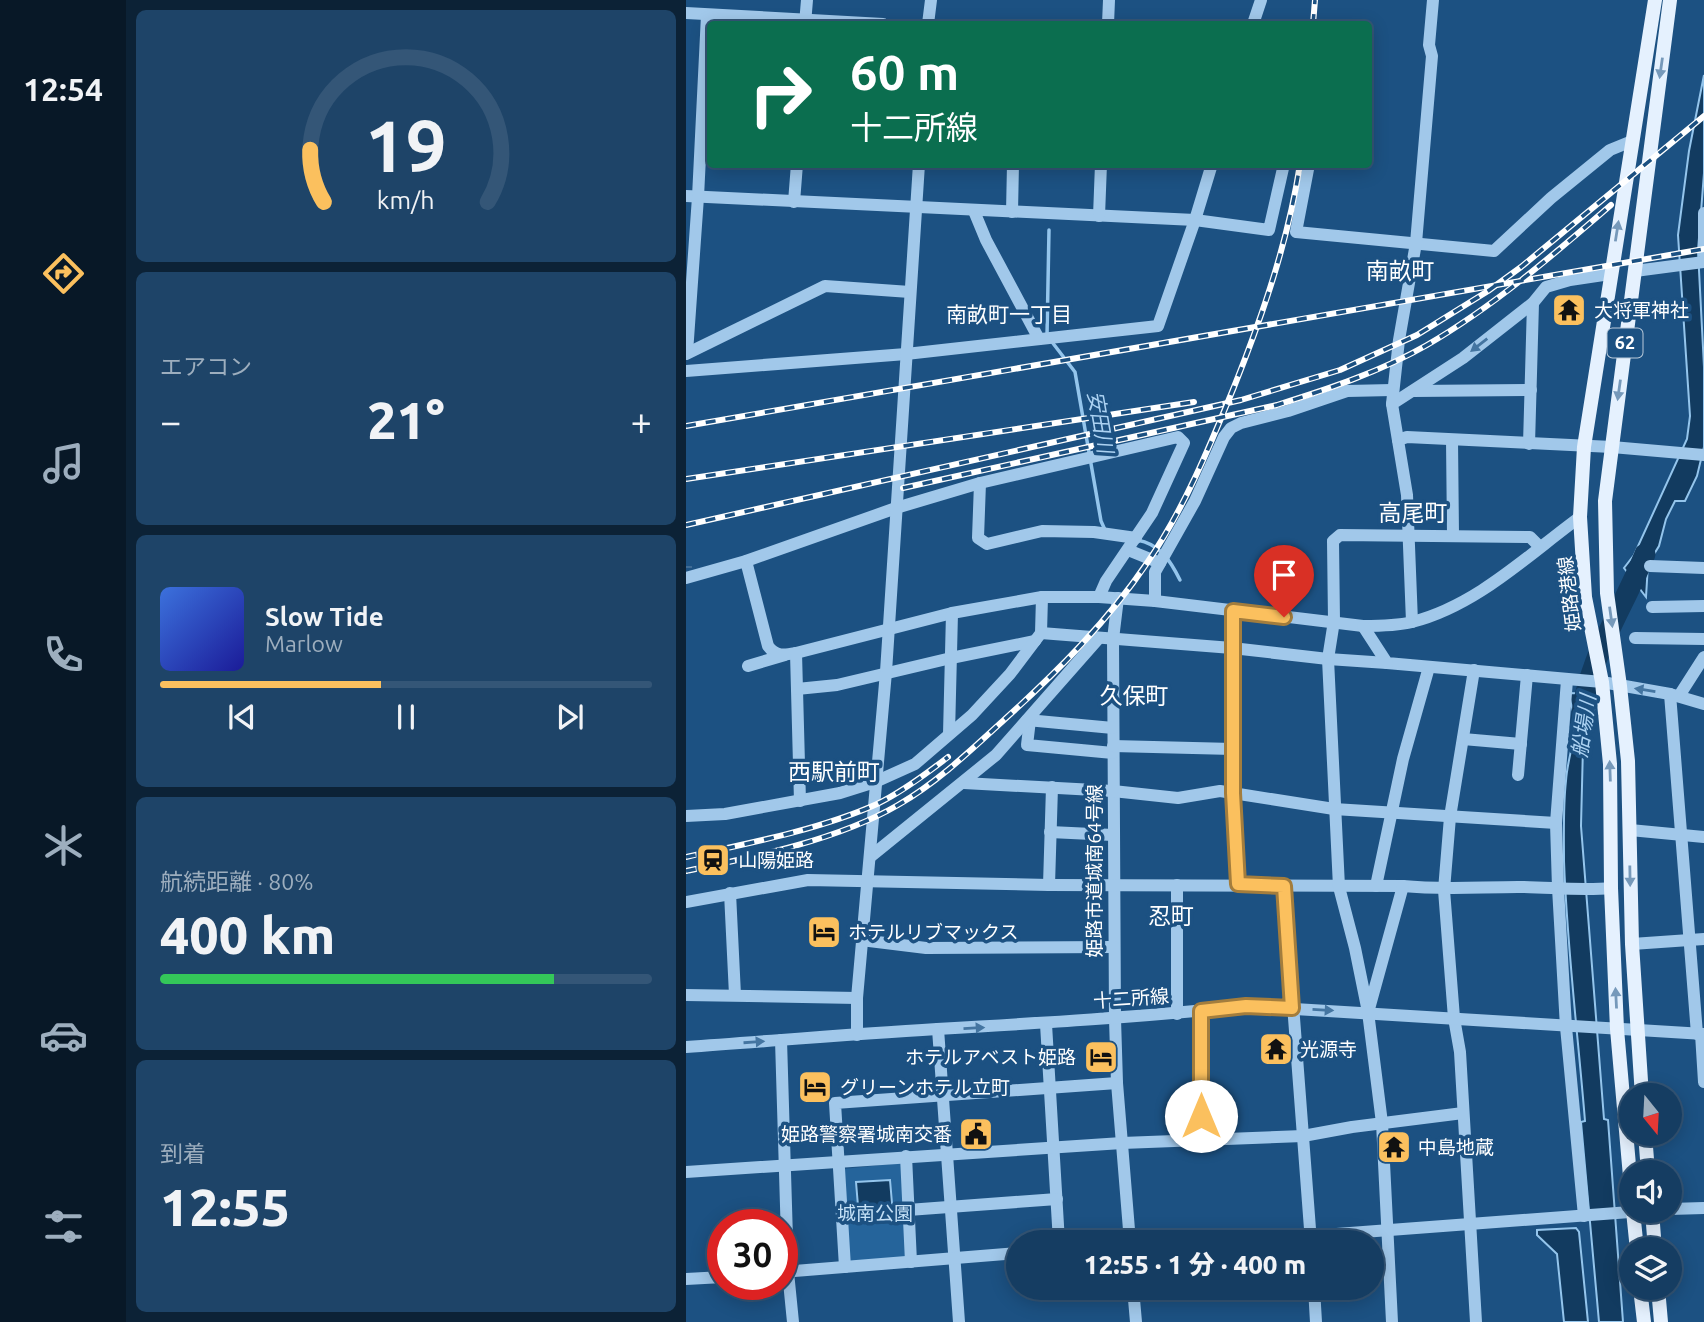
<!DOCTYPE html>
<html lang="ja">
<meta charset="utf-8">
<style>
:root{--surface:#153d62;--page:#1e4468;--text:#f1f3f6;--muted:#9daebe;--line:#345677;--accent:#fbc05e}
body{margin:0;font-family:Ubuntu,"Noto Sans JP",sans-serif;background:var(--page);color:var(--text);height:100vh;display:flex;flex-direction:column;font-size:26px;white-space:nowrap}
*{box-sizing:border-box;margin:0}
p{font-size:23px;color:var(--muted)}
.icon{flex:none;width:38px;height:38px;fill:none;stroke:currentColor;stroke-width:2;stroke-linecap:round;stroke-linejoin:round}
.map{position:relative;flex:1;overflow:hidden}
.panel{display:flex;flex-direction:column;gap:10px;padding:10px;background:#0c2236;width:560px}
.panel>*{flex:none}
.hud{position:absolute;left:21px;top:21px;width:665px;height:147px;border-radius:7px;box-shadow:0 4px 18px #0003,0 0 0 2px var(--line);background:#0b6e4f;color:#fff;overflow:hidden}
.needle{width:46px;rotate:162deg}
.controls{position:absolute;left:933px;top:1083px;display:grid;gap:14px}
.controls a{display:grid;place-items:center;width:63px;height:63px;border-radius:50%;background:var(--surface);box-shadow:0 4px 18px #0003,0 0 0 2px var(--line);font-size:35px}
.speed{position:absolute;left:21px;top:1209px;display:flex;gap:14px;font-size:35px;font-weight:700;text-align:center}
.speed>*{display:grid;place-content:center;width:91px;height:91px;border-radius:50%;background:var(--surface);box-shadow:0 4px 18px #0003,0 0 0 2px var(--line);line-height:1}
.speed .limit{border:10px solid #d22;background:#fff;color:#111}
.pin{position:absolute;display:grid;place-items:center;width:60px;height:60px;color:#fff;margin:-72px -30px;border-radius:50% 50% 50% 0;rotate:-45deg;box-shadow:0 0 7px #0007}
.pin .icon{rotate:45deg}
.me{position:absolute;width:77px;margin:-38px;rotate:0deg;stroke-linejoin:round;filter:drop-shadow(0 0 5px #0008)}
.turn{display:flex;align-items:center;gap:24px;height:147px;padding:0 28px;font-size:32px}
.turn .icon{width:91px;height:91px;stroke-width:2.5}
.turn b{display:block;font-size:49px;line-height:60px}
.big{font-size:52px;font-weight:800;line-height:1.1}
.panel .card{flex:1;display:flex;flex-direction:column;justify-content:center;gap:10px;min-width:0;padding:0 24px;border-radius:10px;background:var(--page)}
.panel .dial{align-items:center;gap:0}
.dial svg{height:182px;overflow:visible;fill:none;stroke:var(--line);stroke-width:7;stroke-linecap:round;text-anchor:middle}
.dial text{fill:var(--text);stroke:none}
.song{display:flex;align-items:center;gap:21px}
.cover{width:84px;height:84px;border-radius:10px;background:linear-gradient(135deg,hsl(220 70% 55%),hsl(240 70% 35%))}
.played{height:7px;border-radius:4px;background:linear-gradient(90deg,var(--accent) 45%,var(--line) 45%)}
.keys{display:flex;justify-content:space-around;direction:ltr}
.heat{display:flex;justify-content:space-between;align-items:center;font-size:38px;direction:ltr}
.charge{height:10px;border-radius:5px;background:linear-gradient(90deg,#34c759 80%,var(--line) 0)}
.trip{position:absolute;left:320px;top:1230px;width:378px;height:70px;border-radius:35px;background:var(--surface);box-shadow:0 4px 18px #0003,0 0 0 2px var(--line);font-weight:800;line-height:70px;text-align:center}
main{display:flex;flex:1;min-height:0}
.tab-bar{display:flex;flex-direction:column;width:126px;justify-content:space-around;align-items:center;background:#081827;color:var(--muted)}
.tab-bar .icon{width:49px;height:49px}
.tab-bar .on{color:var(--accent)}
.tab-bar b{font-size:32px;color:var(--text)}
.map>svg:first-child{display:block}
.green{fill:#25649b}
.water{fill:#123b60;stroke:#94c5ec;stroke-width:2}
.lines{fill:none;stroke-linecap:round;stroke-linejoin:round}
.stream{stroke:#94c5ec;stroke-width:3.5}
.river{stroke:#123b60;stroke-width:21}
.minor-tunnel{stroke:#3e6b95;stroke-width:12;stroke-dasharray:12 6;stroke-linecap:butt}
.minor{stroke:#a1c8ea;stroke-width:12}
.major{stroke:#e5f1fe;stroke-width:14}
.rail-casing{stroke:#fff;stroke-width:6}
.rail{stroke:#1c5182;stroke-width:3.5;stroke-dasharray:10;stroke-linecap:butt}
.oneway{fill:#7699ba}
.oneway2{fill:#4475a1}
.route-casing{stroke:#a37d3d;stroke-width:18}
.route{stroke:#fbc05e;stroke-width:12}
.labels{text-anchor:middle;stroke-width:7;stroke-linejoin:round;paint-order:stroke}
.shield{fill:#1c5182;stroke:#bbcbda;stroke-width:2}
.shield-label{font-size:18px;font-weight:bold;fill:#fff}
.poi-label{font-size:19px;fill:#fff;stroke:#1c5182;text-anchor:start}
.street-label{font-size:19px;fill:#fff;stroke:#1c5182}
.park-label{font-size:19px;fill:#c5e1f7;stroke:#1c5182}
.neighbourhood-label{font-size:21px;fill:#fff;stroke:#1c5182}
.water-label{font-size:21px;font-style:italic;fill:#acd2f2;stroke:#1c5182}
.quarter-label{font-size:23px;fill:#fff;stroke:#1c5182}
</style>
<main>
<nav class="tab-bar">
<b>12:54</b>
<svg class="icon on" aria-label="directions" viewBox="0 0 24 24"><path d="M12 3l9 9-9 9-9-9zM9 14v-3h6M13 9l2 2-2 2"/></svg>
<svg class="icon" aria-label="music" viewBox="0 0 24 24"><path d="M9 18V5l10-2v13"/><circle cx="6" cy="18" r="3"/><circle cx="16" cy="16" r="3"/></svg>
<svg class="icon" aria-label="phone" viewBox="0 0 24 24"><path d="M5 4h4l2 5-3 2q2 4 5 5l2-3 5 2v4C11 20 4 13 5 4z"/></svg>
<svg class="icon" aria-label="climate" viewBox="0 0 24 24"><path d="M12 3v18M4 7l16 10M4 17L20 7"/></svg>
<svg class="icon" aria-label="car" viewBox="0 0 24 24"><path d="M5 17H2v-5l4-1 3-4h7l3 4 3 1v5h-3M9 17h6M6 11h13"/><circle cx="7" cy="17" r="2"/><circle cx="17" cy="17" r="2"/></svg>
<svg class="icon" aria-label="filters" viewBox="0 0 24 24"><path d="M4 7h16M4 17h16"/><circle cx="9" cy="7" r="2"/><circle cx="15" cy="17" r="2"/></svg>
</nav>
<section class="panel">
<div class="card dial"><svg viewBox="0 0 100 80">
<path d="M14 69A42 42 0 1 1 86 69"/>
<path d="M14 69A42 42 0 0 1 8 46" stroke="#fbc05e"/>
<text x="50" y="56" font-size="32" font-weight="700">19</text>
<text x="50" y="72" font-size="11">km/h</text>
</svg></div>
<div class="card"><p>エアコン</p>
<div class="heat"><a>−</a><b class="big">21°</b><a>+</a></div>
</div>
<div class="card">
<div class="song"><i class="cover"></i><div><b>Slow Tide</b><p>Marlow</p></div></div>
<div class="played"></div>
<div class="keys"><svg class="icon" aria-label="previous" viewBox="0 0 24 24"><path d="M18 5L8 12l10 7zM5 5v14"/></svg><svg class="icon" aria-label="pause" viewBox="0 0 24 24"><path d="M8 5v14M16 5v14"/></svg><svg class="icon" aria-label="next" viewBox="0 0 24 24"><path d="M6 5l10 7-10 7zM19 5v14"/></svg></div>
</div>
<div class="card"><p>航続距離 · 80%</p><b class="big">400 km</b><div class="charge"></div></div>
<div class="card"><p>到着</p><b class="big">12:55</b></div>
</section>
<div class="map">
<svg width="1018" height="1322" viewBox="0 0 1018 1322">
<rect width="100%" height="100%" fill="#1c5182"/>
<!-- green -->
<path class="green" d="M215 1163 220 1258 164 1261 157 1169Z"/>
<!-- water -->
<g class="water">
<path d="M1018 75V173L1012 251 1018 367V447L1011 476 999 501H989L980 519 973 546 962 564 960 597 938 568 948 555 1001 439 1004 416 992 235 1003 151Z"/>
<path d="M883 693 906 694 912 701 903 721 897 746 895 826 918 1119 922 1120 937 1322H913L895 1122 899 1121C892 1035 881 948 878 861 878 835 877 807 880 781 881 762 888 744 889 724 889 714 884 704 883 693Z"/>
<path d="M204 1180 207 1215 173 1218 170 1182Z"/>
<path d="M890 1228 893 1232 902 1322H878L871 1254 851 1235V1230Z"/>
</g>
<g class="lines">
<!-- stream -->
<g class="stream">
<path d="M361 336 363 230"/>
<path d="M366 342 389 372 415 521 419 530"/>
<path d="M451 540C474 544 484 560 494 580"/>
</g>
<!-- river -->
<path class="river" d="M895 723C899 663 937 609 959 554"/>
<!-- minor-tunnel -->
<path class="minor-tunnel" d="M0 566V568"/>
<!-- minor -->
<g class="minor">
<path d="M0 13 197 24"/>
<path d="M119 24 121 0"/>
<path d="M242 24 245 0"/>
<path d="M422 24 423 0"/>
<path d="M567 24 575 0"/>
<path d="M623 164 610 232 808 251 865 198 924 150 946 141"/>
<path d="M0 196 509 220 583 230 598 164"/>
<path d="M108 202 111 164"/>
<path d="M288 211 300 240 353 339"/>
<path d="M326 212 327 164"/>
<path d="M1018 213V253"/>
<path d="M413 216 415 164"/>
<path d="M949 271 1018 262"/>
<path d="M1 353 12 197 21 15"/>
<path d="M0 354 139 286 224 292"/>
<path d="M0 371 220 354 472 326 509 220 526 164"/>
<path d="M727 391 845 390"/>
<path d="M706 404 713 340 730 243 746 56 743 45 747 0"/>
<path d="M712 440 721 437 926 447 1018 455"/>
<path d="M766 440 767 535"/>
<path d="M843 444 847 303"/>
<path d="M294 483 292 538 301 544 356 531 408 532 450 538"/>
<path d="M442 550 474 563"/>
<path d="M60 561 82 646C90 657 99 655 110 653L266 613 356 597H413L469 601 677 626C693 626 710 626 726 622 790 606 842 555 894 517"/>
<path d="M964 566 1018 568"/>
<path d="M0 578 60 561 210 508 294 483 492 437 498 443 466 513 420 581 413 597"/>
<path d="M432 598 427 639 429 1019 431 1083 444 1242"/>
<path d="M469 601V572L509 501 538 437 545 428 555 423 602 411 661 391 706 390"/>
<path d="M966 607 1018 606"/>
<path d="M547 611V793L552 884"/>
<path d="M726 622 721 495 706 404 777 358 847 303 860 287 884 280 924 274"/>
<path d="M677 626 701 663 916 682 984 694 1018 704"/>
<path d="M355 633 546 648 642 659 701 663"/>
<path d="M949 638 1018 639"/>
<path d="M110 653 114 801"/>
<path d="M62 666 99 655"/>
<path d="M788 670 764 817 758 890 768 1018 774 1052 790 1322"/>
<path d="M881 680 870 823 872 888 880 1027 898 1216"/>
<path d="M111 689 151 685 265 658 349 641"/>
<path d="M984 694 1011 1034"/>
<path d="M993 696 1018 657"/>
<path d="M341 720 427 728"/>
<path d="M344 720 341 745 427 753"/>
<path d="M263 734 266 613"/>
<path d="M777 739 835 744"/>
<path d="M427 746 547 749"/>
<path d="M832 775 841 675"/>
<path d="M278 783 427 791 492 798 534 791 648 809 870 823"/>
<path d="M0 816 39 814 154 793 189 782 229 764 286 715 324 674 355 633 356 597"/>
<path d="M944 830 1018 837"/>
<path d="M364 832 427 835"/>
<path d="M184 857 310 755 413 638"/>
<path d="M363 885 366 787"/>
<path d="M598 886 625 1242"/>
<path d="M690 886 717 759 743 667"/>
<path d="M44 893 49 995"/>
<path d="M0 902 122 880 363 885 717 886C756 890 793 887 832 887 863 887 894 891 925 888"/>
<path d="M175 940 240 948 428 947"/>
<path d="M946 944 1018 939"/>
<path d="M0 995 171 998"/>
<path d="M683 1009 717 886"/>
<path d="M515 1011V1139"/>
<path d="M491 1014V885"/>
<path d="M360 1024 373 1242"/>
<path d="M252 1029 273 1322"/>
<path d="M1015 1034 1018 1082"/>
<path d="M171 1035V998L200 672 233 164"/>
<path d="M95 1040 102 1272 107 1322"/>
<path d="M0 1047C84 1041 167 1034 251 1029 354 1023 457 1017 560 1006L1018 1034"/>
<path d="M220 1156 225 1262"/>
<path d="M0 1172 436 1143 617 1136 666 1127 777 1113"/>
<path d="M984 1209 1018 1208"/>
<path d="M222 1210 371 1199"/>
<path d="M465 1242 624 1236 957 1211"/>
<path d="M159 1267 149 1103 431 1083"/>
<path d="M96 1272 332 1253"/>
<path d="M0 1279 37 1277"/>
<path d="M447 1288 450 1322"/>
<path d="M628 1288 630 1322"/>
<path d="M706 1322 696 1123 682 1012 669 948 653 887 642 659 648 621 647 541 654 535 844 537 854 547"/>
</g>
<!-- major -->
<g class="major">
<path d="M956 1096 946 944 942 761 934 686 921 593 919 501 984 0"/>
<path d="M959 1134 962 1172"/>
<path d="M945 1188 931 1029 925 888 924 764 916 682 899 597 894 517 898 447 969 0"/>
<path d="M947 1211 951 1250"/>
<path d="M966 1211 969 1250"/>
<path d="M954 1288 958 1322"/>
<path d="M972 1288 975 1322"/>
</g>
<!-- rail casing -->
<g class="rail-casing">
<g id="rail">
<path d="M627 24 629 0"/>
<path d="M0 426 1018 249"/>
<path d="M0 479 508 402"/>
<path d="M217 488 591 405C642 389 694 372 741 345 808 306 866 256 925 205"/>
<path d="M0 525 555 400 654 370 731 335 802 291 835 267 1018 116"/>
<path d="M0 857C60 844 136 829 191 804 216 792 240 774 262 757"/>
<path d="M0 871C68 857 152 840 212 805 252 782 285 750 319 719 371 672 422 621 461 563 498 509 523 448 548 387 577 314 602 242 614 164"/>
</g>
</g>
<!-- rail -->
<use href="#rail" class="rail"/>
</g>
<!-- one-way arrows -->
<defs><path id="oneway-solid" d="M-6-.8H1V-3.2L6.5 0L1 3.2V.8H-6Z" transform="scale(1.75)"/></defs>
<g class="oneway">
<use href="#oneway-solid" transform="translate(975 68) rotate(98)"/>
<use href="#oneway-solid" transform="translate(931 231) rotate(-81)"/>
<use href="#oneway-solid" transform="translate(933 390) rotate(98)"/>
<use href="#oneway-solid" transform="translate(925 617) rotate(82)"/>
<use href="#oneway-solid" transform="translate(924 771) rotate(-92)"/>
<use href="#oneway-solid" transform="translate(944 876) rotate(89)"/>
<use href="#oneway-solid" transform="translate(930 998) rotate(-93)"/>
</g>
<g class="oneway2">
<use href="#oneway-solid" transform="translate(793 345) rotate(142)"/>
<use href="#oneway-solid" transform="translate(959 690) rotate(-171)"/>
<use href="#oneway-solid" transform="translate(637 1010) rotate(3)"/>
<use href="#oneway-solid" transform="translate(288 1028) rotate(-3)"/>
<use href="#oneway-solid" transform="translate(68 1042) rotate(-4)"/>
</g>
<g class="lines">
<!-- route casing -->
<g class="route-casing">
<path id="route" d="M515 1116V1011L560 1006 606 1008 598 886 552 884 547 793V611L598 617"/>
</g>
<!-- route -->
<use href="#route" class="route"/>
</g>
<!-- icons -->
<defs>
<g id="temple-square" transform="scale(1.75)"><rect x="-9" y="-9" width="18" height="18" rx="4" fill="#fbc05e" stroke="#1c5182"/><path d="M0-6L5-2H3V0L6.5 2.5H4V6H1.5V3h-3V6H-4V2.5H-6.5L-3 0V-2H-5Z" fill="#111"/></g>
<g id="station-square" transform="scale(1.75)"><rect x="-9" y="-9" width="18" height="18" rx="4" fill="#fbc05e" stroke="#1c5182"/><path d="M-3-6H3Q5-6 5-4V2Q5 4 3 4L4.5 6H3L1.5 4h-3L-3 6H-4.5L-3 4Q-5 4-5 2V-4Q-5-6-3-6ZM-3.5-4v3h7v-3ZM-3.5 1v1.5H-2V1ZM2 1v1.5H3.5V1Z" fill="#111"/></g>
<g id="hotel-square" transform="scale(1.75)"><rect x="-9" y="-9" width="18" height="18" rx="4" fill="#fbc05e" stroke="#1c5182"/><path d="M-6-4.5h1.5V1H6V5H4.5V3h-9V5H-6ZM-4 0a1.8 1.8 0 1 1 3.6 0ZM.5 0V-2.5h3Q6-2.5 6 0Z" fill="#111"/></g>
<g id="civic-square" transform="scale(1.75)"><rect x="-9" y="-9" width="18" height="18" rx="4" fill="#fbc05e" stroke="#1c5182"/><path d="M-.6-6.5H3V-4.5H.6V-3L4-1V1h2V6H-6V1h2V-1L-.6-3ZM-1.2 2.5V6h2.4V2.5Z" fill="#111"/></g>
</defs>
<g fill-rule="evenodd">
<use href="#temple-square" x="883" y="310"/>
<use href="#station-square" x="27" y="860"/>
<use href="#hotel-square" x="138" y="932"/>
<use href="#temple-square" x="590" y="1049"/>
<use href="#hotel-square" x="415" y="1057"/>
<use href="#hotel-square" x="129" y="1087"/>
<use href="#civic-square" x="290" y="1134"/>
<use href="#temple-square" x="708" y="1147"/>
</g>
<g class="labels">
<!-- shield labels -->
<rect class="shield" x="921.5" y="328.5" width="35" height="29" rx="5"/>
<g class="shield-label">
<text x="939" y="349">62</text>
</g>
<!-- poi labels -->
<g class="poi-label">
<text x="908" y="317">大将軍神社</text>
<text x="52" y="867">山陽姫路</text>
<text x="162" y="939">ホテルリブマックス</text>
<text x="614" y="1056">光源寺</text>
<text x="390" y="1064" text-anchor="end">ホテルアベスト姫路</text>
<text x="154" y="1094">グリーンホテル立町</text>
<text x="266" y="1141" text-anchor="end">姫路警察署城南交番</text>
<text x="732" y="1154">中島地蔵</text>
</g>
<!-- street labels -->
<g class="street-label">
<text transform="translate(883 594) rotate(-97)" y="7">姫路港線</text>
<text transform="translate(408 871) rotate(-90)" y="7">姫路市道城南64号線</text>
<text transform="translate(445 998) rotate(-4)" y="7">十二所線</text>
</g>
<!-- park labels -->
<g class="park-label">
<text x="189" y="1220">城南公園</text>
</g>
<!-- neighbourhood labels -->
<g class="neighbourhood-label">
<text x="323" y="322">南畝町一丁目</text>
</g>
<!-- water labels -->
<g class="water-label">
<text transform="translate(414 422) rotate(80)" y="7">安田川</text>
<text transform="translate(898 726) rotate(-82)" y="7">船場川</text>
</g>
<!-- quarter labels -->
<g class="quarter-label">
<text x="714" y="279">南畝町</text>
<text x="727" y="521">高尾町</text>
<text x="448" y="704">久保町</text>
<text x="148" y="780">西駅前町</text>
<text x="485" y="924">忍町</text>
</g>
</g>
</svg>
<div class="controls">
<a><svg class="needle" viewBox="-14 -14 28 28"><path d="M0-13l5 13h-10z" fill="#e53935"/><path d="M0 13l5-13h-10z" fill="#9daebe"/></svg></a>
<a><svg class="icon" aria-label="sound" viewBox="0 0 24 24"><path d="M4 9h4l5-4v14l-5-4H4zM17 9q2 3 0 6"/></svg></a>
<a><svg class="icon" aria-label="layers" viewBox="0 0 24 24"><path d="M12 4l9 5-9 5-9-5zM3 14l9 5 9-5"/></svg></a>
</div>
<div class="speed"><div class="limit">30</div></div>
<div class="pin" style="left:598px;top:617px;background:#d93025"><svg class="icon" aria-label="arrive" viewBox="0 0 24 24"><path d="M6 21V4h12l-3 4 3 4H6"/></svg></div>
<svg class="me" style="left:515px;top:1116px" viewBox="-20 -20 40 40"><circle r="19" fill="#fff"/><path d="M0-13L10 11 0 6-10 11z" fill="#fbc05e"/></svg>
<div class="trip">12:55 · 1 分 · 400 m</div>
<div class="hud">
<div class="turn"><svg class="icon" aria-label="right" viewBox="0 0 24 24"><path d="M7 20v-9h11M14 6l5 5-5 5"/></svg><div><b>60 m</b>十二所線</div></div>
</div>
</div>
</main>
